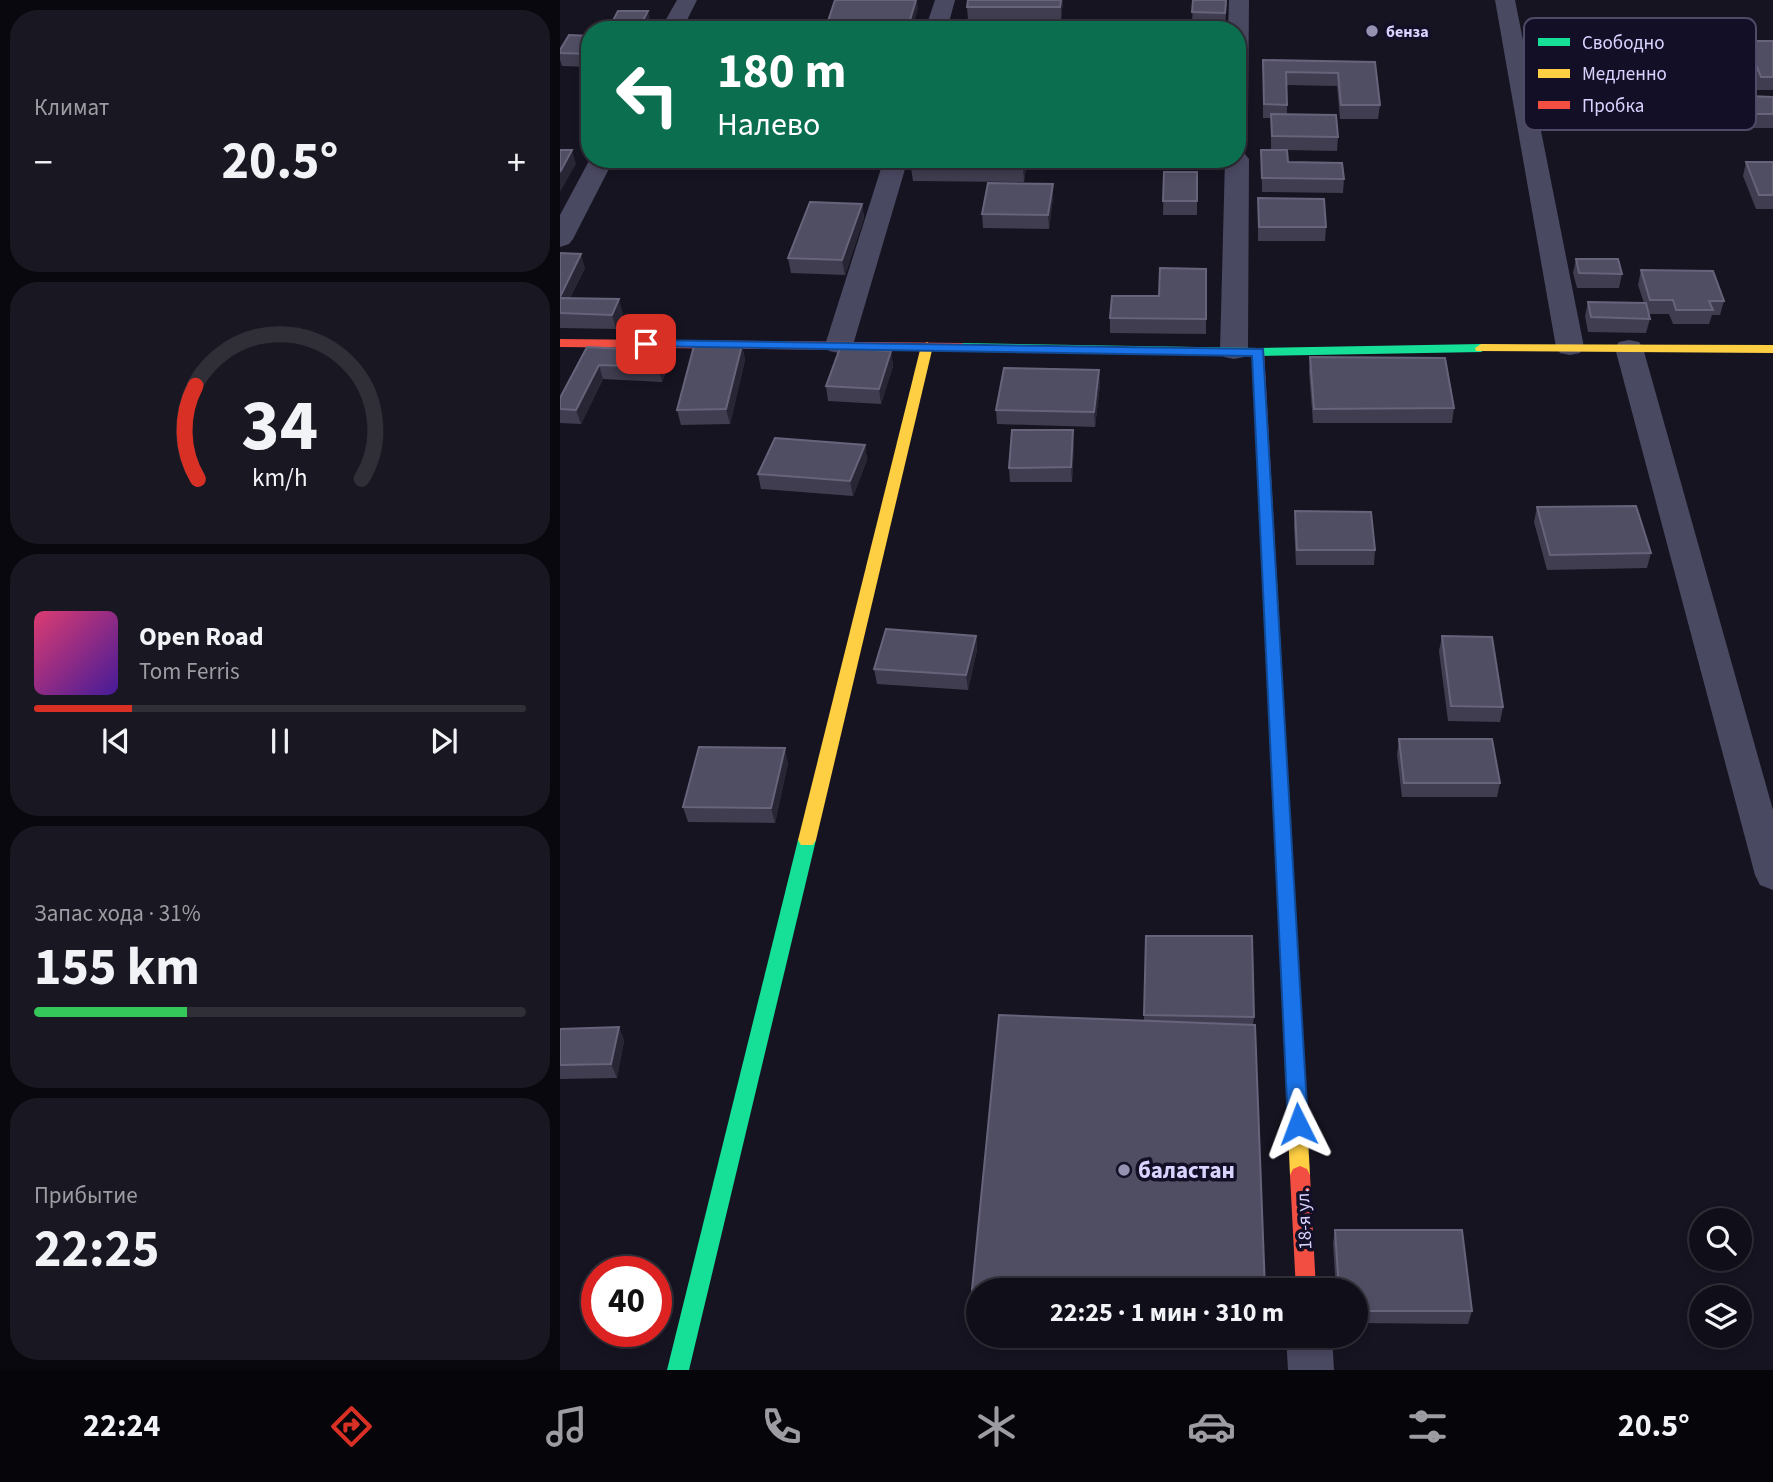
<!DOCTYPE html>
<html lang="ru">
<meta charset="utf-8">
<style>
:root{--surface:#100f19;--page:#191822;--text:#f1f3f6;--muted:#9c9ca2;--line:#302f38;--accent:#d93025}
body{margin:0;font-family:"Source Sans 3",sans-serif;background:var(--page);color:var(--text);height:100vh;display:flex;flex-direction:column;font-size:26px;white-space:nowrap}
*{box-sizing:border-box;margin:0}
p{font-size:23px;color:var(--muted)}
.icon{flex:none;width:38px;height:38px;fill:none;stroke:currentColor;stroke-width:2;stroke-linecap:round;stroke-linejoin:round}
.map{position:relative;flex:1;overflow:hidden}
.side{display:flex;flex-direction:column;gap:10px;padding:10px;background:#09080e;width:560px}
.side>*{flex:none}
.guide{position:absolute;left:21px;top:21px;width:665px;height:147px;border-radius:28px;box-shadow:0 4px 10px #0003,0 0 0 2px var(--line);background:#0b6e4f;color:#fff;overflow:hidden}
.buttons{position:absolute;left:1129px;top:1208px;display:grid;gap:14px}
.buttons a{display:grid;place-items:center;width:63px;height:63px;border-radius:50%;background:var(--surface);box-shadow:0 4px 10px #0003,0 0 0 2px var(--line);font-size:35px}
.speed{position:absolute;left:21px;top:1256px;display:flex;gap:14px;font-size:35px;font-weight:700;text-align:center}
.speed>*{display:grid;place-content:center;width:91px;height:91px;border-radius:50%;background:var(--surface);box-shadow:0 4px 10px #0003,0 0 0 2px var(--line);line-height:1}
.speed .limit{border:10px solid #d22;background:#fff;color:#111}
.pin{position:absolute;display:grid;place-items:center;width:60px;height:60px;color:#fff;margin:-30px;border-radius:14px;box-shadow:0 4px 10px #0006}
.me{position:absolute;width:77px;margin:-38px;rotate:357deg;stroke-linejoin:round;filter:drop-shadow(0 0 5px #0008)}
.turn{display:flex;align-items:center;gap:24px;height:147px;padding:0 21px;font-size:32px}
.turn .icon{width:91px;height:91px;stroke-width:2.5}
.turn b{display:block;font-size:49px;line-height:60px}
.big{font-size:52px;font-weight:700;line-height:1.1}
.side .card{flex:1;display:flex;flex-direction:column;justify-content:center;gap:10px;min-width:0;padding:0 24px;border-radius:28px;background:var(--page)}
.side .dial{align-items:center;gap:0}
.dial svg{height:182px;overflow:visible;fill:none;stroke:var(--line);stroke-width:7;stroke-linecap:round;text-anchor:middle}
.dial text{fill:var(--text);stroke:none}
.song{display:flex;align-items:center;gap:21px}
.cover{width:84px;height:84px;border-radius:10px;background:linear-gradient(135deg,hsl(340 70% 55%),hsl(260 70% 35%))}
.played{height:7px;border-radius:4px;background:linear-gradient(90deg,var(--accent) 20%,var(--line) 20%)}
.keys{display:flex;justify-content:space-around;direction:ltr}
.heat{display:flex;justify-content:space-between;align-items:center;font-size:38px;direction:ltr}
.charge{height:10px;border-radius:5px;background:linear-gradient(90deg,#34c759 31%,var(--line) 0)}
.trip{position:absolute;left:406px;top:1278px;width:402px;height:70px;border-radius:35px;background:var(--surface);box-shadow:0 4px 10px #0003,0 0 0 2px var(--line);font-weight:700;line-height:70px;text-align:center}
.menu{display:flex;height:112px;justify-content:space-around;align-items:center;background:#06060a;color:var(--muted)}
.menu .icon{width:49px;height:49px}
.menu .active{color:var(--accent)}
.menu b{font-size:32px;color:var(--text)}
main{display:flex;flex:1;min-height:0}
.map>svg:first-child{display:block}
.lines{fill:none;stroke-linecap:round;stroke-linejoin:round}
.street{fill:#4a4962;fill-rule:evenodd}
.fast{fill:#16e098;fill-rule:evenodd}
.slow{fill:#ffcf43;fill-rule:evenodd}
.jam{fill:#f24e42;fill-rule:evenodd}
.wall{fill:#403d50}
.shaded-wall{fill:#282635}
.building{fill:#504e63;stroke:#66637b;stroke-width:2}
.route{fill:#1a73e8;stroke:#114b97;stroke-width:2}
.poi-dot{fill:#9591b1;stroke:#130f26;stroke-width:2.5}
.labels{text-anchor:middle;stroke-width:7;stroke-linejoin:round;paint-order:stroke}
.far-poi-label{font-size:16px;font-weight:bold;fill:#d9d4ff;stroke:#130f26;text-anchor:start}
.street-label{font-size:19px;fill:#d9d4ff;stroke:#130f26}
.near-poi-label{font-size:23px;font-weight:bold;fill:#d9d4ff;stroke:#130f26;text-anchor:start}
.key{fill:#130f26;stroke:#4e4a67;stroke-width:2}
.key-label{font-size:19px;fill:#d9d4ff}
</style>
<main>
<section class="side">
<div class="card"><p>Климат</p>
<div class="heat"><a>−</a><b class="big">20.5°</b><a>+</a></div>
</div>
<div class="card dial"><svg viewBox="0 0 100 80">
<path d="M14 69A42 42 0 1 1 86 69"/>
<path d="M14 69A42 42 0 0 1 13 28" stroke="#d93025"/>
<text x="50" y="56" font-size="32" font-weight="700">34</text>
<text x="50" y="72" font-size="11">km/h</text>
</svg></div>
<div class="card">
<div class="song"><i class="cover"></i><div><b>Open Road</b><p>Tom Ferris</p></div></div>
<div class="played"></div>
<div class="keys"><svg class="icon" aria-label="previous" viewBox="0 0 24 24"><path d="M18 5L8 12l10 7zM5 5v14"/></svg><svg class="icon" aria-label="pause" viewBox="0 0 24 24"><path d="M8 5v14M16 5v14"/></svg><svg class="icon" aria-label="next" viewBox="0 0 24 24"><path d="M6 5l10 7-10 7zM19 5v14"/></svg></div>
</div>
<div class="card"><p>Запас хода · 31%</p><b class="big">155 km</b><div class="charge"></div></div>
<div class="card"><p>Прибытие</p><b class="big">22:25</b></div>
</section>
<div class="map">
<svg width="1213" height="1370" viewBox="0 0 1213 1370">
<rect width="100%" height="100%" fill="#161421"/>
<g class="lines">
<!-- street -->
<g class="street">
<path d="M117 0H137L122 30H100Z"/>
<path d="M375 0H395L387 30H365Z"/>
<path d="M669 0H689L688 117 685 122 677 124V30H668Z"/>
<path d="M935 0H955L1024 347 1020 353 1010 355 1000 353 996 347Z"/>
<path d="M677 152 685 154 689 159 688 351 684 357 674 359 664 357 660 351 665 159H677Z"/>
<path d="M30 159H54L13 239 9 244 0 247V215Z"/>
<path d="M324 159H348L293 345 289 351 279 353 269 351 265 345Z"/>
<path d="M1069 340 1079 342 1083 348 1213 810V890L1200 885 1195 875 1055 348 1059 342Z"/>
<path d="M726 1335H772L774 1370H728Z"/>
</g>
<!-- fast -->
<g class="fast">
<path d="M402 343 698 348 921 344 927 348 921 352 698 356 397 350 396 347Z"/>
<path d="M247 833 253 835 256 840 129 1370H107L238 840 241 835Z"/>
</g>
<!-- slow -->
<g class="slow">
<path d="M367 342 373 346 256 840 253 845H241L238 840 361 346Z"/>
<path d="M921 344 1213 345V353L916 351 915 348Z"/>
<path d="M710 577 717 582 750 1175 747 1181 740 1184 733 1181 730 1175 703 582Z"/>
</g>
<!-- jam -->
<g class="jam">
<path d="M0 339 402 343 408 347 402 351 0 347Z"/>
<path d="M698 348 704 352 717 582 710 587 703 582 692 352Z"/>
<path d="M740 1166 747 1169 750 1175 756 1290H736L730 1175 733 1169Z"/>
</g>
</g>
<!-- wall -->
<g class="wall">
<path d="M503 0 501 20H510V30H453L478 26 480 20H408L407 7Z"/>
<path d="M633 0H667L665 26 632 25Z"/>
<path d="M30 36V67L2 66 0 60V50Z"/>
<path d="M1186 41H1213V90H1197L1182 54Z"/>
<path d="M703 60 815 62 820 105 818 119H780L777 86 727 85V114L778 137 777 151 727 150 728 162 784 179 783 193 702 192 701 150H711V118H703Z"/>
<path d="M1188 96 1213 97V128H1191L1184 110Z"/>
<path d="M353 159H465L466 168 464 182 353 181 351 168Z"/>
<path d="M1186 162H1213V209H1196L1183 176Z"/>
<path d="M604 172H637V215H603Z"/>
<path d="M493 184V197L489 229 423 228 422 214Z"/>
<path d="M698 198 766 227 765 241H698Z"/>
<path d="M302 204 304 218 285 275 231 273 228 258Z"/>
<path d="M0 253 25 268 10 298 63 314 56 329 0 328Z"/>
<path d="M1016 259 1062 274 1059 288H1017L1013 273Z"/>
<path d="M646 269V334L550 333V318L599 296Z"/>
<path d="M1081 270 1164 301 1160 315H1152L1149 324H1113L1109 314H1089L1090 319 1086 333 1028 332 1025 316 1028 302 1084 303 1078 285Z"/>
<path d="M182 345 185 360 170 424 121 425 117 410Z"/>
<path d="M27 347 106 351 109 365 102 382 43 379 21 424 0 423V398Z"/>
<path d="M331 351 333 366 321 404 268 401 266 386Z"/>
<path d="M750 357 894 408 892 423H753L749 372Z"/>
<path d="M540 384 535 427 437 424 436 410Z"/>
<path d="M514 444 512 482H450L449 468Z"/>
<path d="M305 445 307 460 293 496 201 489 198 474Z"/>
<path d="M977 507 1091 553 1087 568 987 570 974 522Z"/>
<path d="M735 511 815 550 814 565H736L734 526Z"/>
<path d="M416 636 417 650 408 690 317 684 314 669Z"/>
<path d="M882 636 943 707 940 722 888 721 879 651Z"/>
<path d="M839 739 940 783 937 797H842L837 754Z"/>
<path d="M228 763 215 823 128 822 123 807Z"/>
<path d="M586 936 694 1017 693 1025 418 1290V1313H416L412 1290 584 1020Z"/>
<path d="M59 1027 64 1041 57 1078 0 1079V1029Z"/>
<path d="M775 1230 912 1311 908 1324 796 1323V1290H776L773 1243Z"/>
</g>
<!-- shaded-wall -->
<g class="shaded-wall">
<path d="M356 0H357L358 8 352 30H347Z"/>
<path d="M501 0H503V1L501 20Z"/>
<path d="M88 11 91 24 88 30H78Z"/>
<path d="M12 150 16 164 0 192V172Z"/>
<path d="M464 159H465L466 168 464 182 463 169Z"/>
<path d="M493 184V197L489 229 488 215Z"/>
<path d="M302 204 304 218 285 275 282 260Z"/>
<path d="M21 254 25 268 3 312 0 297Z"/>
<path d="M59 299 63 314 56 329 52 315Z"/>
<path d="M182 345 185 360 170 424 166 409Z"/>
<path d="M106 351 109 365 102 382 98 367Z"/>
<path d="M331 351 333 366 321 404 319 389Z"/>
<path d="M39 365 43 379 21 424 16 410Z"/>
<path d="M539 370 540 384 535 427 534 412Z"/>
<path d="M513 430 514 444 512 482 511 467Z"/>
<path d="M305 445 307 460 293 496 290 481Z"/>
<path d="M416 636 417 650 408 690 406 675Z"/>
<path d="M225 748 228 763 215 823 211 808Z"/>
<path d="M59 1027 64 1041 57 1078 51 1064Z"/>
</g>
<!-- building -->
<g class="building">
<path d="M275 0H356L347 30H224H265Z"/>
<path d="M408 0H501L500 7H407Z"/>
<path d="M633 0H666L665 13 632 12Z"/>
<path d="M58 11H88L78 30H48Z"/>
<path d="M480 20H510L508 30H453L454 25 478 26Z"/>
<path d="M587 25H647V30H586Z"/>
<path d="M9 35 30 36V54L0 53V50Z"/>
<path d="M1186 41H1213V77H1201Z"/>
<path d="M703 60 815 62 820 105H781L778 73 726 72 727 105 704 104Z"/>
<path d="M1188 96 1213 97V114H1195Z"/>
<path d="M711 114 776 115 778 137 712 136Z"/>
<path d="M0 150H12L0 172Z"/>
<path d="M701 150H727L728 162 782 163 784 179 702 178Z"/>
<path d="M353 159H464L463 169 351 168Z"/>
<path d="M1186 162H1213V195H1199Z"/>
<path d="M604 172H637V201H603Z"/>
<path d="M428 183 493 184 488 215 422 214Z"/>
<path d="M698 198 764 199 766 227H699Z"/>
<path d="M250 202 302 204 282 260 228 258Z"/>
<path d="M0 253 21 254 0 297Z"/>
<path d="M1016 259H1058L1062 274 1019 273Z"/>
<path d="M600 268 646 269V319L550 318 552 296H599Z"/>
<path d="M1081 270 1153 271 1164 301H1149L1153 310H1116L1113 300H1090Z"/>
<path d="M0 298 59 299 52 315 0 313Z"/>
<path d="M1028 302 1086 303 1090 319 1031 317Z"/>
<path d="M182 345 166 409 117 410 134 346Z"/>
<path d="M27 347 106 351 98 367 39 365 16 410 0 409V398Z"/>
<path d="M280 348 331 351 319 389 266 386Z"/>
<path d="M750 357 885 358 894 408 754 409Z"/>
<path d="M444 368 539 370 534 412 436 410Z"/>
<path d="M452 430H513L511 467 449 468Z"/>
<path d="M215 438 305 445 290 481 198 474Z"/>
<path d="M1076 506 1091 553 990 555 977 507Z"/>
<path d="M735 511 811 512 815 550H737Z"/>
<path d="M326 629 416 636 406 675 314 669Z"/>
<path d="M882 636 932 637 943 707 891 706Z"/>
<path d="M839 739H932L940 783H844Z"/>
<path d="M139 747 225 748 211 808 123 807Z"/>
<path d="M586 936H692L694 1017 584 1015Z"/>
<path d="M439 1015 695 1025 705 1290H412Z"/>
<path d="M59 1027 51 1064 0 1065V1029Z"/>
<path d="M775 1230H902L912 1311H796V1290H779Z"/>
</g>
<!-- route -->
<path class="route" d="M86 340 703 349 748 1124 745 1130 738 1133 731 1130 728 1124 692 356 82 346 80 344Z"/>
<!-- markers -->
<g class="poi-dot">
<circle cx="812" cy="31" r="7"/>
<circle cx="564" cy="1170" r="7"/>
</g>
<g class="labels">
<!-- far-poi labels -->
<g class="far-poi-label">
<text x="826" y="37">бенза</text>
</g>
<!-- street labels -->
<g class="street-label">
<text transform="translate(743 1219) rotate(-93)" y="7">18-я ул.</text>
</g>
<!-- near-poi labels -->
<g class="near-poi-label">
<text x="578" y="1178">баластан</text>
</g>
</g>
<!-- legend -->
<rect x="964" y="18" width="232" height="112" rx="10" class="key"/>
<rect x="978" y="38" width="32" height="8" fill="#16e098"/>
<rect x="978" y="69" width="32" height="9" fill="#ffcf43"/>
<rect x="978" y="101" width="32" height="8" fill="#f24e42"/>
<g class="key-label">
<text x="1022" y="49">Свободно</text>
<text x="1022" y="80">Медленно</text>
<text x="1022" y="112">Пробка</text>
</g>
</svg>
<div class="buttons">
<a><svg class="icon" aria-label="search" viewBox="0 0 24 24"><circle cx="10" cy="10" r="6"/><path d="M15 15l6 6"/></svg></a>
<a><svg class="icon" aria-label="layers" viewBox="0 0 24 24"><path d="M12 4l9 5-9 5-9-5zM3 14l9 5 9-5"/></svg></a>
</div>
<div class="speed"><div class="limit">40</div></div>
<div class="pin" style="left:86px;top:344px;background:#d93025"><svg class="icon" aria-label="arrive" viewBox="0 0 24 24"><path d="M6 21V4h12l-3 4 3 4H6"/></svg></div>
<svg class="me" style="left:738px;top:1124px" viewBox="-20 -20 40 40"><path d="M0-17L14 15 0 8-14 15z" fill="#1a73e8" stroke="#fff" stroke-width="4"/></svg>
<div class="trip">22:25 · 1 мин · 310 m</div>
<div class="guide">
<div class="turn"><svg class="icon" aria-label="left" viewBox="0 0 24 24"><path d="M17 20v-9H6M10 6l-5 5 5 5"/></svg><div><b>180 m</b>Налево</div></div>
</div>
</div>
</main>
<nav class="menu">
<b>22:24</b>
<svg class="icon active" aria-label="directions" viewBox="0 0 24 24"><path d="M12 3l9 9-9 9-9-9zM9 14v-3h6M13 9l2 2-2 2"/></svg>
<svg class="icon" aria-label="music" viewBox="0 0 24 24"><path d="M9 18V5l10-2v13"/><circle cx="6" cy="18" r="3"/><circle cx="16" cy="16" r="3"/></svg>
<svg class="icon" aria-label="phone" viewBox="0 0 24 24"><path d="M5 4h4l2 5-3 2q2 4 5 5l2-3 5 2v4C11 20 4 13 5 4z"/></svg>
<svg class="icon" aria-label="climate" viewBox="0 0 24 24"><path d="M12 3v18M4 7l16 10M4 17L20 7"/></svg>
<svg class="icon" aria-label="car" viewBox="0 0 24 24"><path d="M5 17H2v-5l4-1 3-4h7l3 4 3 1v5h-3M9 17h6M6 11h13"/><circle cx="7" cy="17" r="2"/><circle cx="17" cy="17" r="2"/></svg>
<svg class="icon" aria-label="filters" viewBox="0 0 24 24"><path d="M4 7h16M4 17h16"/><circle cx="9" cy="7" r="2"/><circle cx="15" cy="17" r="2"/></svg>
<b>20.5°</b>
</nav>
